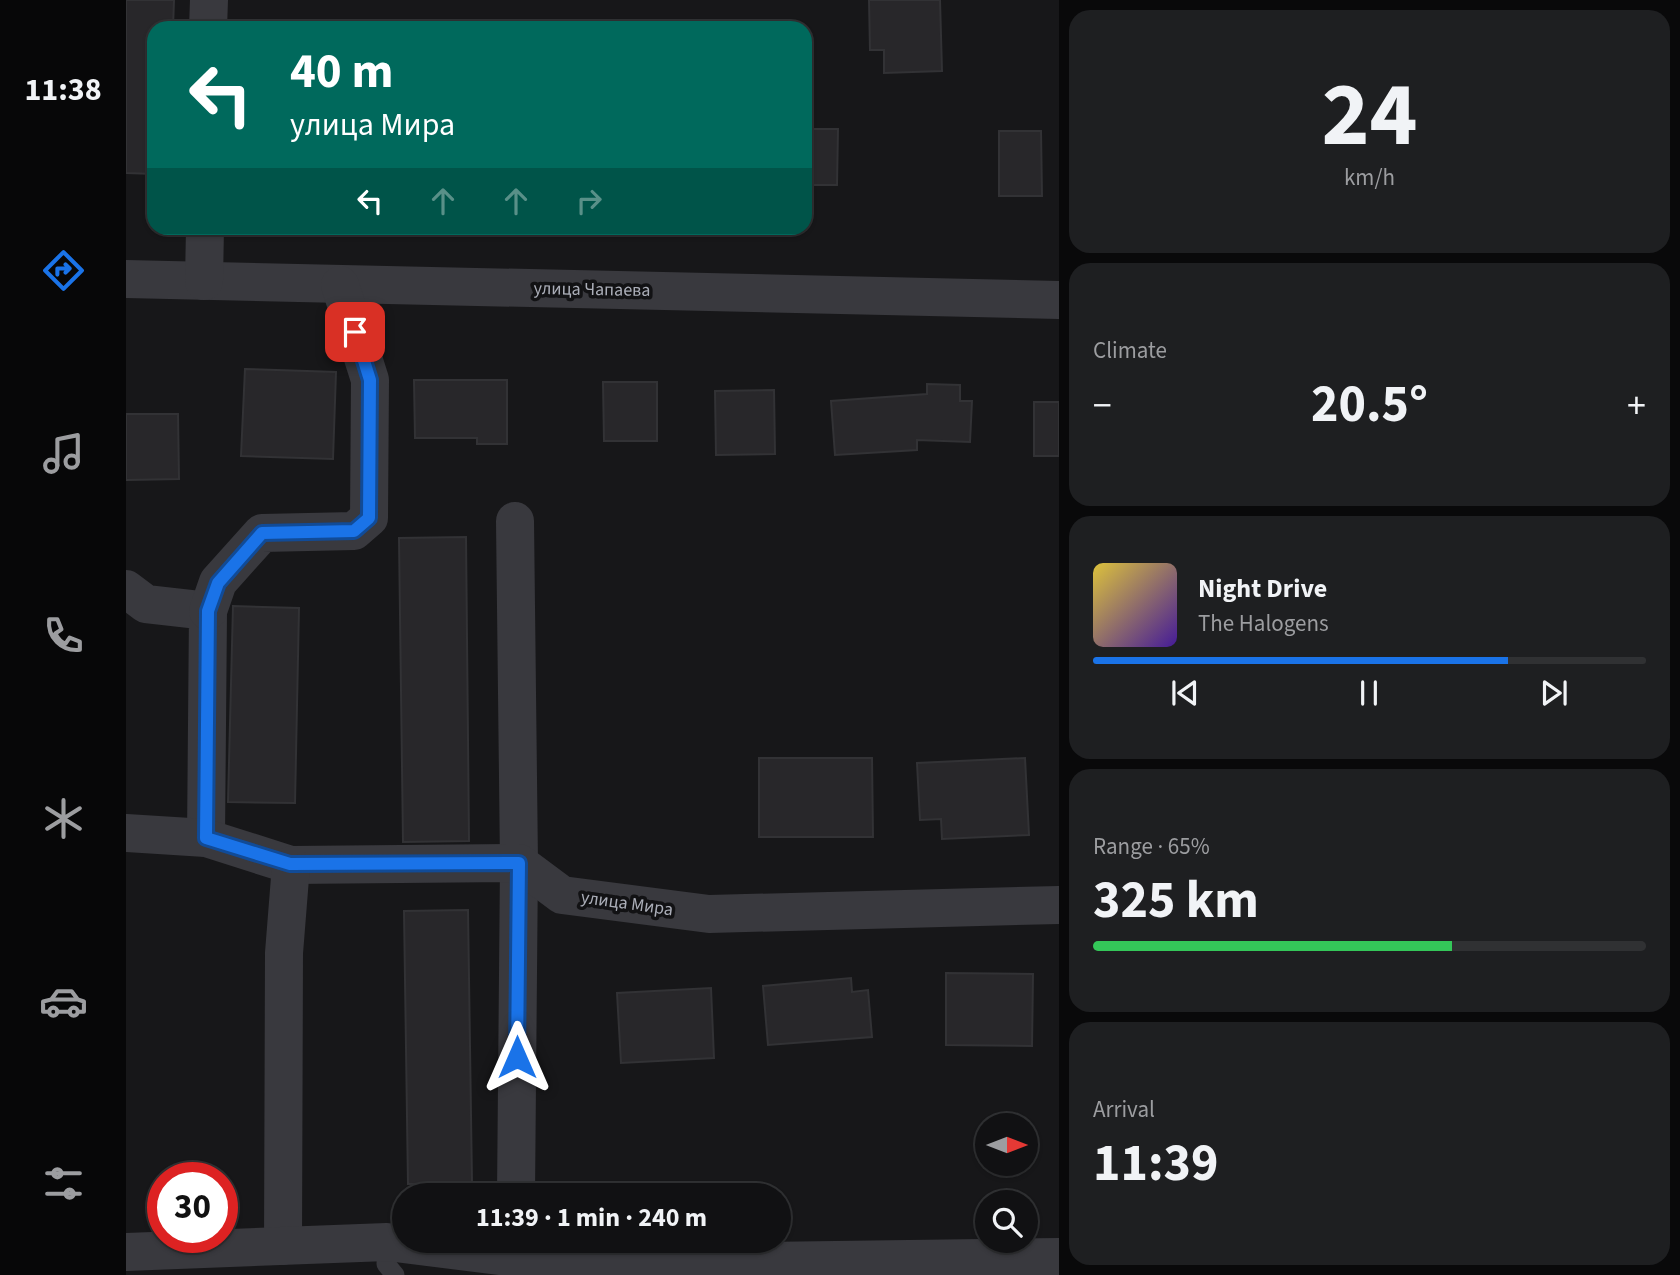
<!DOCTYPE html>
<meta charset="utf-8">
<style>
:root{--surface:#111113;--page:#1e1f21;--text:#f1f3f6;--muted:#9c9da0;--line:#303133;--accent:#1a73e8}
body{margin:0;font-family:"Source Sans 3",sans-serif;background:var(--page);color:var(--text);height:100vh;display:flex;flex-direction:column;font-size:26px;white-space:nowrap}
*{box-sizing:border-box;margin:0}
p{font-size:23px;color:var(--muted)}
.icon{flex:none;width:38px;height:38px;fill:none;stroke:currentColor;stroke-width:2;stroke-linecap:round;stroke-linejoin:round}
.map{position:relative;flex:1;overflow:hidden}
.details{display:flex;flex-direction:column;gap:10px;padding:10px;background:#09090a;width:621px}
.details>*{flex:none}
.hud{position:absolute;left:21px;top:21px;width:665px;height:214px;border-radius:21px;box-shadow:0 2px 5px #0004,0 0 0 2px var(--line);background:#00695c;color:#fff;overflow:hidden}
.needle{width:46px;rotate:90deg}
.controls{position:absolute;left:849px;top:1113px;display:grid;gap:14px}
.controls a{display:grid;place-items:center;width:63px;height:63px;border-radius:50%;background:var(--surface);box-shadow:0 2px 5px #0004,0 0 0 2px var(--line);font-size:35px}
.speed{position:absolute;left:21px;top:1162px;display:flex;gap:14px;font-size:35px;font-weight:700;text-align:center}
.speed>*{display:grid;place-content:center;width:91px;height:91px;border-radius:50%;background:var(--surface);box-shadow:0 2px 5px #0004,0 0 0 2px var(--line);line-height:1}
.speed .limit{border:10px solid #d22;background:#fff;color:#111}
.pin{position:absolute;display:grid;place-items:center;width:60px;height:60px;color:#fff;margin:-30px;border-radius:14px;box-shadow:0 4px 10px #0006}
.me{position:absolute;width:77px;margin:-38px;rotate:0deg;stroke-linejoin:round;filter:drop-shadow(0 0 5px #0008)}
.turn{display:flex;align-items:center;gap:24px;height:147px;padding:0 28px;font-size:32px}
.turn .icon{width:91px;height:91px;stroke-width:2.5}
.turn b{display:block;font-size:49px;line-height:60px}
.lanes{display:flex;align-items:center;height:66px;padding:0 28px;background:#0003;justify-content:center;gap:35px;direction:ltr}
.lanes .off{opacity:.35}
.big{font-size:52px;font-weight:700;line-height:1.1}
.details .tile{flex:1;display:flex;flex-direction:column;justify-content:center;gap:10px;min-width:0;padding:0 24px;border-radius:21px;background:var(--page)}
.details .dial{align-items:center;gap:0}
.dial b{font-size:91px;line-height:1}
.song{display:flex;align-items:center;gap:21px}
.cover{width:84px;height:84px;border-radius:10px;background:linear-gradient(135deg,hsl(50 70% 55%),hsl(260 70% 35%))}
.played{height:7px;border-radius:4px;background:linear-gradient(90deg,var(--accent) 75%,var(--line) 75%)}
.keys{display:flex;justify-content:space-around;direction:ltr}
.heat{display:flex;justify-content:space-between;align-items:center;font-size:38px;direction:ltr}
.charge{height:10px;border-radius:5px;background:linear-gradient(90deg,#34c759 65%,var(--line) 0)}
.trip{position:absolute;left:266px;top:1183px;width:399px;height:70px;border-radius:35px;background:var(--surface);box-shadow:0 2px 5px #0004,0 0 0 2px var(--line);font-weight:700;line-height:70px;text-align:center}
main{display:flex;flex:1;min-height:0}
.tabs{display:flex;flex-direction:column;width:126px;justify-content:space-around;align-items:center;background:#070708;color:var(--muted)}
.tabs .icon{width:49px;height:49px}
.tabs .on{color:var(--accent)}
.tabs b{font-size:32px;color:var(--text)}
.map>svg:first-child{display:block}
.building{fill:#28272a;stroke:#323235;stroke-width:2}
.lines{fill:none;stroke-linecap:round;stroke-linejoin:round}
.service{stroke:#39393e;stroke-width:19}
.minor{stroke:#39393e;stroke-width:38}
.route-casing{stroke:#114b97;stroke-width:18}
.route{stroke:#1a73e8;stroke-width:12}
.labels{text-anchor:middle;stroke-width:7;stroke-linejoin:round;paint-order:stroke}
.street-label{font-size:18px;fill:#abaeb8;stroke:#121214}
</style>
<main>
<nav class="tabs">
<b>11:38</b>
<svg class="icon on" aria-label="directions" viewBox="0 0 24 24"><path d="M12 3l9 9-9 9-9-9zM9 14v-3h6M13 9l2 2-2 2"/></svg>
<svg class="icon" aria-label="music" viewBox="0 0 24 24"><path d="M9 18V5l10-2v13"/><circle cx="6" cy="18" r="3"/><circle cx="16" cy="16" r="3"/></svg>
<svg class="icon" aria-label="phone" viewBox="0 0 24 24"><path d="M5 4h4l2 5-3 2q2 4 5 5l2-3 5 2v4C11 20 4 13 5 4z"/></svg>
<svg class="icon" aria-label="climate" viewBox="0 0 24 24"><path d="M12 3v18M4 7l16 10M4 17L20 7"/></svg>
<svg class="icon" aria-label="car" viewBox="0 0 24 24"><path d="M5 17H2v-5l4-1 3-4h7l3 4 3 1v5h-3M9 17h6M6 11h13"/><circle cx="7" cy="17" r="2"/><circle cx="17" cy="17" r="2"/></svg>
<svg class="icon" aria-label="filters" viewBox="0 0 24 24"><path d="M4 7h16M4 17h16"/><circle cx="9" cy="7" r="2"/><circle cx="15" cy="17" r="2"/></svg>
</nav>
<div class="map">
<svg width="933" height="1275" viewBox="0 0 933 1275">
<rect width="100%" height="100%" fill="#171719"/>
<!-- building -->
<g class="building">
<path d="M0 0H48L47 28H28V174L0 173Z"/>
<path d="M743 0H814L816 71 758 73V50H744Z"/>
<path d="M679 129H712L711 185H679Z"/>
<path d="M873 131H915L916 196H873Z"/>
<path d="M119 369 210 372 207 459 115 456Z"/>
<path d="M288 380H381V444H351V438H289Z"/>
<path d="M477 382H531V441H478Z"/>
<path d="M801 384 834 385V401H846L844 442 791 440V450L709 455 705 401 801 394Z"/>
<path d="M648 390 649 454 590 455 589 391Z"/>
<rect x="908" y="402" width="25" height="54"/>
<path d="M0 414H52L53 479 0 480Z"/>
<path d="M340 537 343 841 277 842 273 538Z"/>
<path d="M107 606 173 608 169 803 102 802Z"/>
<path d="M633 758H746L747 837H633Z"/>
<path d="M899 758 903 835 816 839 815 819 794 820 791 763Z"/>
<path d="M342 910 346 1183 282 1184 278 911Z"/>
<path d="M820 973 907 974 906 1046 820 1045Z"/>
<path d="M725 978 726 992 742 990 746 1037 642 1045 637 986Z"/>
<path d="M585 988 588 1058 495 1063 491 993Z"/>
</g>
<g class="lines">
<!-- service -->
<path class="service" d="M261 1242 260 1264 269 1275"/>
<!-- minor -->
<g class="minor">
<path d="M82 28 83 0"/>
<path d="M0 279 933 300"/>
<path d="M78 281 79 228"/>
<path d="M389 521 393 863 390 1195"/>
<path d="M0 589 20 604 82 611 80 838"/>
<path d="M82 611 92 582 136 533 228 531 243 518 244 380 214 285"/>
<path d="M0 833 80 838 165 865 393 863 436 895 583 914 933 905"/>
<path d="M157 1246 158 953 165 865"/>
<path d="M0 1252 261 1242 390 1258 484 1263 933 1257"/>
</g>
</g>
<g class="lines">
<!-- route casing -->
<g class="route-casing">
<path id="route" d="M229 332 244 380 243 518 228 531 136 533 92 583 82 611 80 838 164 864 393 863 391 1057"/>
</g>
<!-- route -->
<use href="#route" class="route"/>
</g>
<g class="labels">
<!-- street labels -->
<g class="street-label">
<text transform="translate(466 289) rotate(1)" y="6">улица Чапаева</text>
<text transform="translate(501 903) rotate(8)" y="6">улица Мира</text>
</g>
</g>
</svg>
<div class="controls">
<a><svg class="needle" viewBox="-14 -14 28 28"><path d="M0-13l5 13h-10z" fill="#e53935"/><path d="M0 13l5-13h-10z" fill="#9c9da0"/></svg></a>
<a><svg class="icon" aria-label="search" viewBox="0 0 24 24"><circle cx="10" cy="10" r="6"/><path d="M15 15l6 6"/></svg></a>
</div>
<div class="speed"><div class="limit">30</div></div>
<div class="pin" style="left:229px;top:332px;background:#d93025"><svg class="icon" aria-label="arrive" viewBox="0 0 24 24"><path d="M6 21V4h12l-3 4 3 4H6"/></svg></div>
<svg class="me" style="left:391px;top:1057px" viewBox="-20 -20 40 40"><path d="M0-17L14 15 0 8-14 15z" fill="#1a73e8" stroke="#fff" stroke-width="4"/></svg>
<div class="trip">11:39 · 1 min · 240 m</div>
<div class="hud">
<div class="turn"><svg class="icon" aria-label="left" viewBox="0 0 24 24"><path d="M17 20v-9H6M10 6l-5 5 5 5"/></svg><div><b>40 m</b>улица Мира</div></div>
<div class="lanes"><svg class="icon" aria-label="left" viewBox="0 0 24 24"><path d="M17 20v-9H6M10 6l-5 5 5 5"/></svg><svg class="icon off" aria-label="ahead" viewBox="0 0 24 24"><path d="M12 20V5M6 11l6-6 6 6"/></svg><svg class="icon off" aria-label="ahead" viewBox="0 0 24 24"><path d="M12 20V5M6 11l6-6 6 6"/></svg><svg class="icon off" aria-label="right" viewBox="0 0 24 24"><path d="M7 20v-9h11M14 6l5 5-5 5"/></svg></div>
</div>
</div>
<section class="details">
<div class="tile dial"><b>24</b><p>km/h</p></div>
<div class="tile"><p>Climate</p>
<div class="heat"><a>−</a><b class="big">20.5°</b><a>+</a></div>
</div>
<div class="tile">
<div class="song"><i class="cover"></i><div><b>Night Drive</b><p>The Halogens</p></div></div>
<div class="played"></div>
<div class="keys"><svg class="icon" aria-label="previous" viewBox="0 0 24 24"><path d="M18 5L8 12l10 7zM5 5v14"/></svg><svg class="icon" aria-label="pause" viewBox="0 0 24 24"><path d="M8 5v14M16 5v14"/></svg><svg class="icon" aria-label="next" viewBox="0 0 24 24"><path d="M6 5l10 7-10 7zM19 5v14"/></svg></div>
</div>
<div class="tile"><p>Range · 65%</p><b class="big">325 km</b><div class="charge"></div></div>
<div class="tile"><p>Arrival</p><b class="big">11:39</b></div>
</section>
</main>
